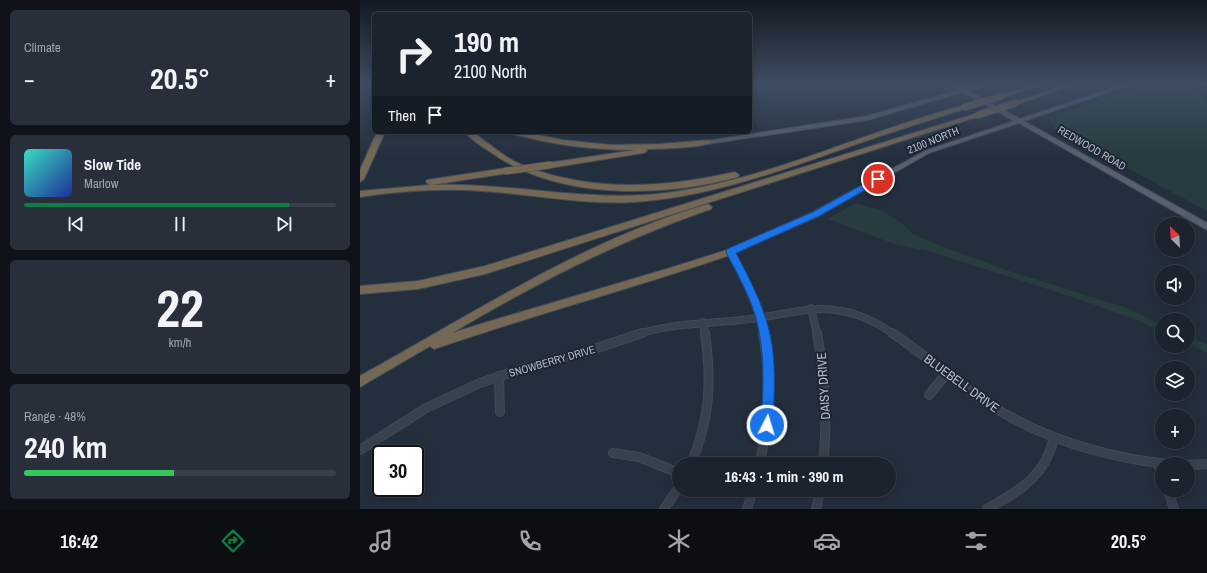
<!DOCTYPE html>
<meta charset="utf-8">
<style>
:root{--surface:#1b232e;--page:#282f3a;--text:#f1f3f6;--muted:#a0a4aa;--line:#39404a;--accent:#0b8043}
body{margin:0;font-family:"Archivo Narrow",sans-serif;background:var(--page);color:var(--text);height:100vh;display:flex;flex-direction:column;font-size:15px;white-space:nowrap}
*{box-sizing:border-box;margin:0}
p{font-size:13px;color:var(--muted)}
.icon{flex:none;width:22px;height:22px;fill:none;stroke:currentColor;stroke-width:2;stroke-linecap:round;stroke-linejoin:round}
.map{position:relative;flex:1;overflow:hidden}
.sheet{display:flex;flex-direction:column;gap:10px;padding:10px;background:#0f1319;width:360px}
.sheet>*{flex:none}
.top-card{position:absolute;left:12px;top:12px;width:380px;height:122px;border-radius:6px;box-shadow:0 2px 10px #0003,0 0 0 1px var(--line);background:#1b232e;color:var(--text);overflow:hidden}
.needle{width:26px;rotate:335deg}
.buttons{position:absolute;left:795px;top:217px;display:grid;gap:8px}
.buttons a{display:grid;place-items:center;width:40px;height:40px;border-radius:50%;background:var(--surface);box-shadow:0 2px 10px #0003,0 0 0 1px var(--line);font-size:20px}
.speed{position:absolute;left:12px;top:445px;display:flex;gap:8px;font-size:20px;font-weight:700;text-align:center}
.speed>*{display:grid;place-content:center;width:52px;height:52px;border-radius:50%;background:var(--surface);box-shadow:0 2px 10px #0003,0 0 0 1px var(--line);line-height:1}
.speed .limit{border:2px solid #111;border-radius:6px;background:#fff;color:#111}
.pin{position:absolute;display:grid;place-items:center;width:34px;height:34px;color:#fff;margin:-17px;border:2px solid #fff;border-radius:50%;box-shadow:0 1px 4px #0007}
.me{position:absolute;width:44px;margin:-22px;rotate:5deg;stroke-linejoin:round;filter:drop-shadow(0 0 3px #0008)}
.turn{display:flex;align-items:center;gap:14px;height:84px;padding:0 16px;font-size:18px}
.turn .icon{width:52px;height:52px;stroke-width:2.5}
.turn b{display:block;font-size:28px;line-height:34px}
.then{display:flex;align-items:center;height:38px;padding:0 16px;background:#0003;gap:8px;font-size:15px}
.big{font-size:30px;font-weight:800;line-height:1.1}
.sheet .tile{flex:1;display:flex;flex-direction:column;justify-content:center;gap:6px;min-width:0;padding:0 14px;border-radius:6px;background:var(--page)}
.sheet .dial{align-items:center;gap:0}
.dial b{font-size:52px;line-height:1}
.song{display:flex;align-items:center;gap:12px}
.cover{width:48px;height:48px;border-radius:6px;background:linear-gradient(135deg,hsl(170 70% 55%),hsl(230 70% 35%))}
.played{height:4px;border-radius:2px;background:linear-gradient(90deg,var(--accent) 85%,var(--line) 85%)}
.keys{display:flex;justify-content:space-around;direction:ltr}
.heat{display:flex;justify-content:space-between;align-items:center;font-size:22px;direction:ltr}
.charge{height:6px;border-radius:3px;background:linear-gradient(90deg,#34c759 48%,var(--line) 0)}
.trip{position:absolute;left:312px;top:457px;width:224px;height:40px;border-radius:20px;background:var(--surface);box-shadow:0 2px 10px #0003,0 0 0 1px var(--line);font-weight:800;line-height:40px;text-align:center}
.tab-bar{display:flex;height:64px;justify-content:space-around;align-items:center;background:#0b0e12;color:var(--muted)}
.tab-bar .icon{width:28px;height:28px}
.tab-bar .on{color:var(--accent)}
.tab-bar b{font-size:18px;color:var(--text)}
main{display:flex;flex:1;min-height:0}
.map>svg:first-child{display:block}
.green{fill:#263c3f}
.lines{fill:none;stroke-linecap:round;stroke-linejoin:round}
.canal{fill:#17263c;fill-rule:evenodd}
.minor-far1-casing{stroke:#414a57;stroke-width:8}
.minor-casing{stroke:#414a57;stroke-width:10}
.major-casing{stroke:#414a57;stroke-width:2}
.highway-casing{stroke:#434c59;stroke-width:2}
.minor-far1{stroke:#38414e;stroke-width:6}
.minor{stroke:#38414e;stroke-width:8}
.major{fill:#56606e;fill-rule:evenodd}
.highway{fill:#746855;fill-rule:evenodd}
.highway-bridge-casing{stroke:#434c59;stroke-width:8;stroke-linecap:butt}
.highway-bridge{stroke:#746855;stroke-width:7}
.route{fill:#1a73e8;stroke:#114b97}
.labels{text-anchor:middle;stroke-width:4;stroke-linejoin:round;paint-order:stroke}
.street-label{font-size:11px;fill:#b4bcc9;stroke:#1d2633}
.near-street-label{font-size:13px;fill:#b4bcc9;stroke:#1d2633}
</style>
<main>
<section class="sheet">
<div class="tile"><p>Climate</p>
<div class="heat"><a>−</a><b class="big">20.5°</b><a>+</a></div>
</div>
<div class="tile">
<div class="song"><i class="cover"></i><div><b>Slow Tide</b><p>Marlow</p></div></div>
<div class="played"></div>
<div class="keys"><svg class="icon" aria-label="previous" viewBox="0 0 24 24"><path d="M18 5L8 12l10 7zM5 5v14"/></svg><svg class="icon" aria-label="pause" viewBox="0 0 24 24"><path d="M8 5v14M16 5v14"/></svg><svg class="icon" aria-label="next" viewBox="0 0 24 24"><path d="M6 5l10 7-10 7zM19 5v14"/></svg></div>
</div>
<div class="tile dial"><b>22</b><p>km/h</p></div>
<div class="tile"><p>Range · 48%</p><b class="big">240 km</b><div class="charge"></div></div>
</section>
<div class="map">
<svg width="847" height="509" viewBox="0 0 847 509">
<rect width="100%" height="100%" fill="#242f3e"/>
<!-- green -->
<g class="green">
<path d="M788 85H828L847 103V211L694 128 688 117Z"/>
<path d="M495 203 520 210 540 222 553 234 571 242 646 270 767 308 802 325V332L777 320 715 298 569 251 537 245 468 219Z"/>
<path d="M828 336 847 344V353L828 344Z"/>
</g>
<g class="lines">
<!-- canal -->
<g class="canal">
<path d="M838 85H843L847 89V94Z"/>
<path d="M390 121 398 127V129H394L390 126Z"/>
</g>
<!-- minor-far1 casing -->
<g class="minor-far1-casing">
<g id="minor-far1">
<path d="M370 252C384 278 398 305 403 334"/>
<path d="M451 308 457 334"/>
<path d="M343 322 345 334"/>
<path d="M279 334C316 322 353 324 390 319 418 316 447 306 475 310 496 312 516 322 534 334"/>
</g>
</g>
<!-- minor casing -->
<g class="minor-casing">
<g id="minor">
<path d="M457 333C465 377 468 420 463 464"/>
<path d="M532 333C566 355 596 383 630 405 684 439 744 457 807 464"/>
<path d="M139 376 140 412"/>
<path d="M569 395 587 373"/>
<path d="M0 450 66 408 120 383 161 369 228 351 282 333"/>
<path d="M253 453 279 457 319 473"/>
<path d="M797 463 802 474"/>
<path d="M331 464C350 419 352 381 345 333"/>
<path d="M400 464C408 419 411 378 403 333"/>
<path d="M828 465 847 464"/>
<path d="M808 490 814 509"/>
<path d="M304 509 319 487"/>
<path d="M387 509 393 490"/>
<path d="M456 509 460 490"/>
<path d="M627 509C660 490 684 478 694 438"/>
</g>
</g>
<!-- major casing -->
<g class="major-casing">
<path id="major" d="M592 85H599L605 88 616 85H625L609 91 660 119 761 85H770L664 121 847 223V230L659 123 569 153 459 216 373 254H367L366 252 367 250 453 212 565 151 654 121 603 92 508 120 348 144 346 143V141L507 116 599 90Z"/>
</g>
<!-- highway casing -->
<g class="highway-casing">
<g id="highway">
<path d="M670 85H680L644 97 639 96Z"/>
<path d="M705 85H714L658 104 656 105 653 103Z"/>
<path d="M605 105 608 107 607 108C571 120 534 131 497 144 425 169 352 197 274 202 223 205 172 194 122 191 81 188 40 191 0 197V191L70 185 66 182 67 180 146 168 149 169 150 171 149 173 71 185C150 182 227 203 306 193 409 180 505 131 605 105Z"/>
<path d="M618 113 620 114V116L125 274 58 289 0 294V286L58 281 125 266Z"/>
<path d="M17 132H25L4 179 0 182V170Z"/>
<path d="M105 132C108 132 112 131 114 133 119 136 124 141 129 144 139 152 150 160 162 165 231 193 304 188 375 172L379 175 378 177C301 198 196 200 129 151 121 146 112 140 105 132Z"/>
<path d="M152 132H164L203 140 251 145 300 144 348 140 352 142C344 148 297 149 286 149L287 151 283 153 190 168 186 165 187 163 276 150C234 150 194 145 153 134Z"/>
<path d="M348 204 352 207 351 209C258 241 176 283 92 333L124 323 310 268 370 249 373 250 374 252 373 254C274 288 173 315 74 349L70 346 0 387V376C113 314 222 241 348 204Z"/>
</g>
</g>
<!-- minor-far1 -->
<use href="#minor-far1" class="minor-far1"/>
<!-- minor -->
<use href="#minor" class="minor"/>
<!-- major -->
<use href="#major" class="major"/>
<!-- highway -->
<use href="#highway" class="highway"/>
<!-- highway-bridge casing -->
<g class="highway-bridge-casing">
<g id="highway-bridge">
<path d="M605 107 642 96"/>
<path d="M618 115 656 103"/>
<path d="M146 171 190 165"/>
</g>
</g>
<!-- highway-bridge -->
<use href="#highway-bridge" class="highway-bridge"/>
</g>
<!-- sky -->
<linearGradient id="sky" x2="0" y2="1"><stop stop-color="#141a22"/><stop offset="0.54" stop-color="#3f4d63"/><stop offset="1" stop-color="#3f4d63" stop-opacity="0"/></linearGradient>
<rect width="847" height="156" fill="url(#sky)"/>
<!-- route -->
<path class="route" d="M518 176 521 177V181L459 216 376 253C389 278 402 302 409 330 417 361 414 394 413 425L411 430 407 431 403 430 401 425C403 394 405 362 399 331 394 302 379 277 366 252L367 249 453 212Z"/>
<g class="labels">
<!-- street labels -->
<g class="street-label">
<text transform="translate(573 140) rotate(-22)" y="4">2100 NORTH</text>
<text transform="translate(732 148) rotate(30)" y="4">REDWOOD ROAD</text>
<text transform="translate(192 361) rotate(-16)" y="4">SNOWBERRY DRIVE</text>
</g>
<!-- near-street labels -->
<g class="near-street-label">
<text transform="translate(602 383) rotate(36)" y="5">BLUEBELL DRIVE</text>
<text transform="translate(463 386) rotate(-94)" y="5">DAISY DRIVE</text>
</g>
</g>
</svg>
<div class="buttons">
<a><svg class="needle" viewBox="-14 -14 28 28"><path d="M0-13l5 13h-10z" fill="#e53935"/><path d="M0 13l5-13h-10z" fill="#a0a4aa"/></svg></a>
<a><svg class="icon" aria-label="sound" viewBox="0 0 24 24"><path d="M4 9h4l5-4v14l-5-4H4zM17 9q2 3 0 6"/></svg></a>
<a><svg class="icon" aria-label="search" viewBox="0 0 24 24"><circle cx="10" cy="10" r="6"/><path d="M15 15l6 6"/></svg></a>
<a><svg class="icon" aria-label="layers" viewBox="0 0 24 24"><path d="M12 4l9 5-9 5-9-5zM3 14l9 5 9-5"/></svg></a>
<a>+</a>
<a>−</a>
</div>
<div class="speed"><div class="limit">30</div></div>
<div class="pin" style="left:518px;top:179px;background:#d93025"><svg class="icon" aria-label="arrive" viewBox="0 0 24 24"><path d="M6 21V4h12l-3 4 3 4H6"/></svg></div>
<svg class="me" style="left:407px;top:425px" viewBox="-20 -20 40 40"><circle r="17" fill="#1a73e8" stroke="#fff" stroke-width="3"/><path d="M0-11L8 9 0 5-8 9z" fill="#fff"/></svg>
<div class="trip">16:43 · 1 min · 390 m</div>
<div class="top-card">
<div class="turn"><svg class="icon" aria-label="right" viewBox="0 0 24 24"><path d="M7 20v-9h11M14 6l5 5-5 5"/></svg><div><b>190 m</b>2100 North</div></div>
<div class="then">Then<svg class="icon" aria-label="arrive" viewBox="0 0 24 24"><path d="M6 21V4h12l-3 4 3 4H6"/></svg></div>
</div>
</div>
</main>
<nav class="tab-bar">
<b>16:42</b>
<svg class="icon on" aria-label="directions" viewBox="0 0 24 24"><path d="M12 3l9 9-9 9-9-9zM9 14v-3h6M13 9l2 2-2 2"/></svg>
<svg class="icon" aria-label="music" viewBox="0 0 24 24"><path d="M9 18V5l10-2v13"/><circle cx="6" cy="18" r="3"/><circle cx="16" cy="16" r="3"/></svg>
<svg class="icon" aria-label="phone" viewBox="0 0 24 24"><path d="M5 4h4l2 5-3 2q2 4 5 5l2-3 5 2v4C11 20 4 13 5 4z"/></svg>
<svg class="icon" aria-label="climate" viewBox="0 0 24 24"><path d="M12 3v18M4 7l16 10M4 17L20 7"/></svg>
<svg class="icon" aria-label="car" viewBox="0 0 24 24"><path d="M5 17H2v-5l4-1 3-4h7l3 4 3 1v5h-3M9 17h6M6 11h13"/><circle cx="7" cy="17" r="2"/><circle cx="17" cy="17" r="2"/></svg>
<svg class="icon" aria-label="filters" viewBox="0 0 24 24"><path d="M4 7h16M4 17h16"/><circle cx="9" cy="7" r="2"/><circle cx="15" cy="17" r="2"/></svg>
<b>20.5°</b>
</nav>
